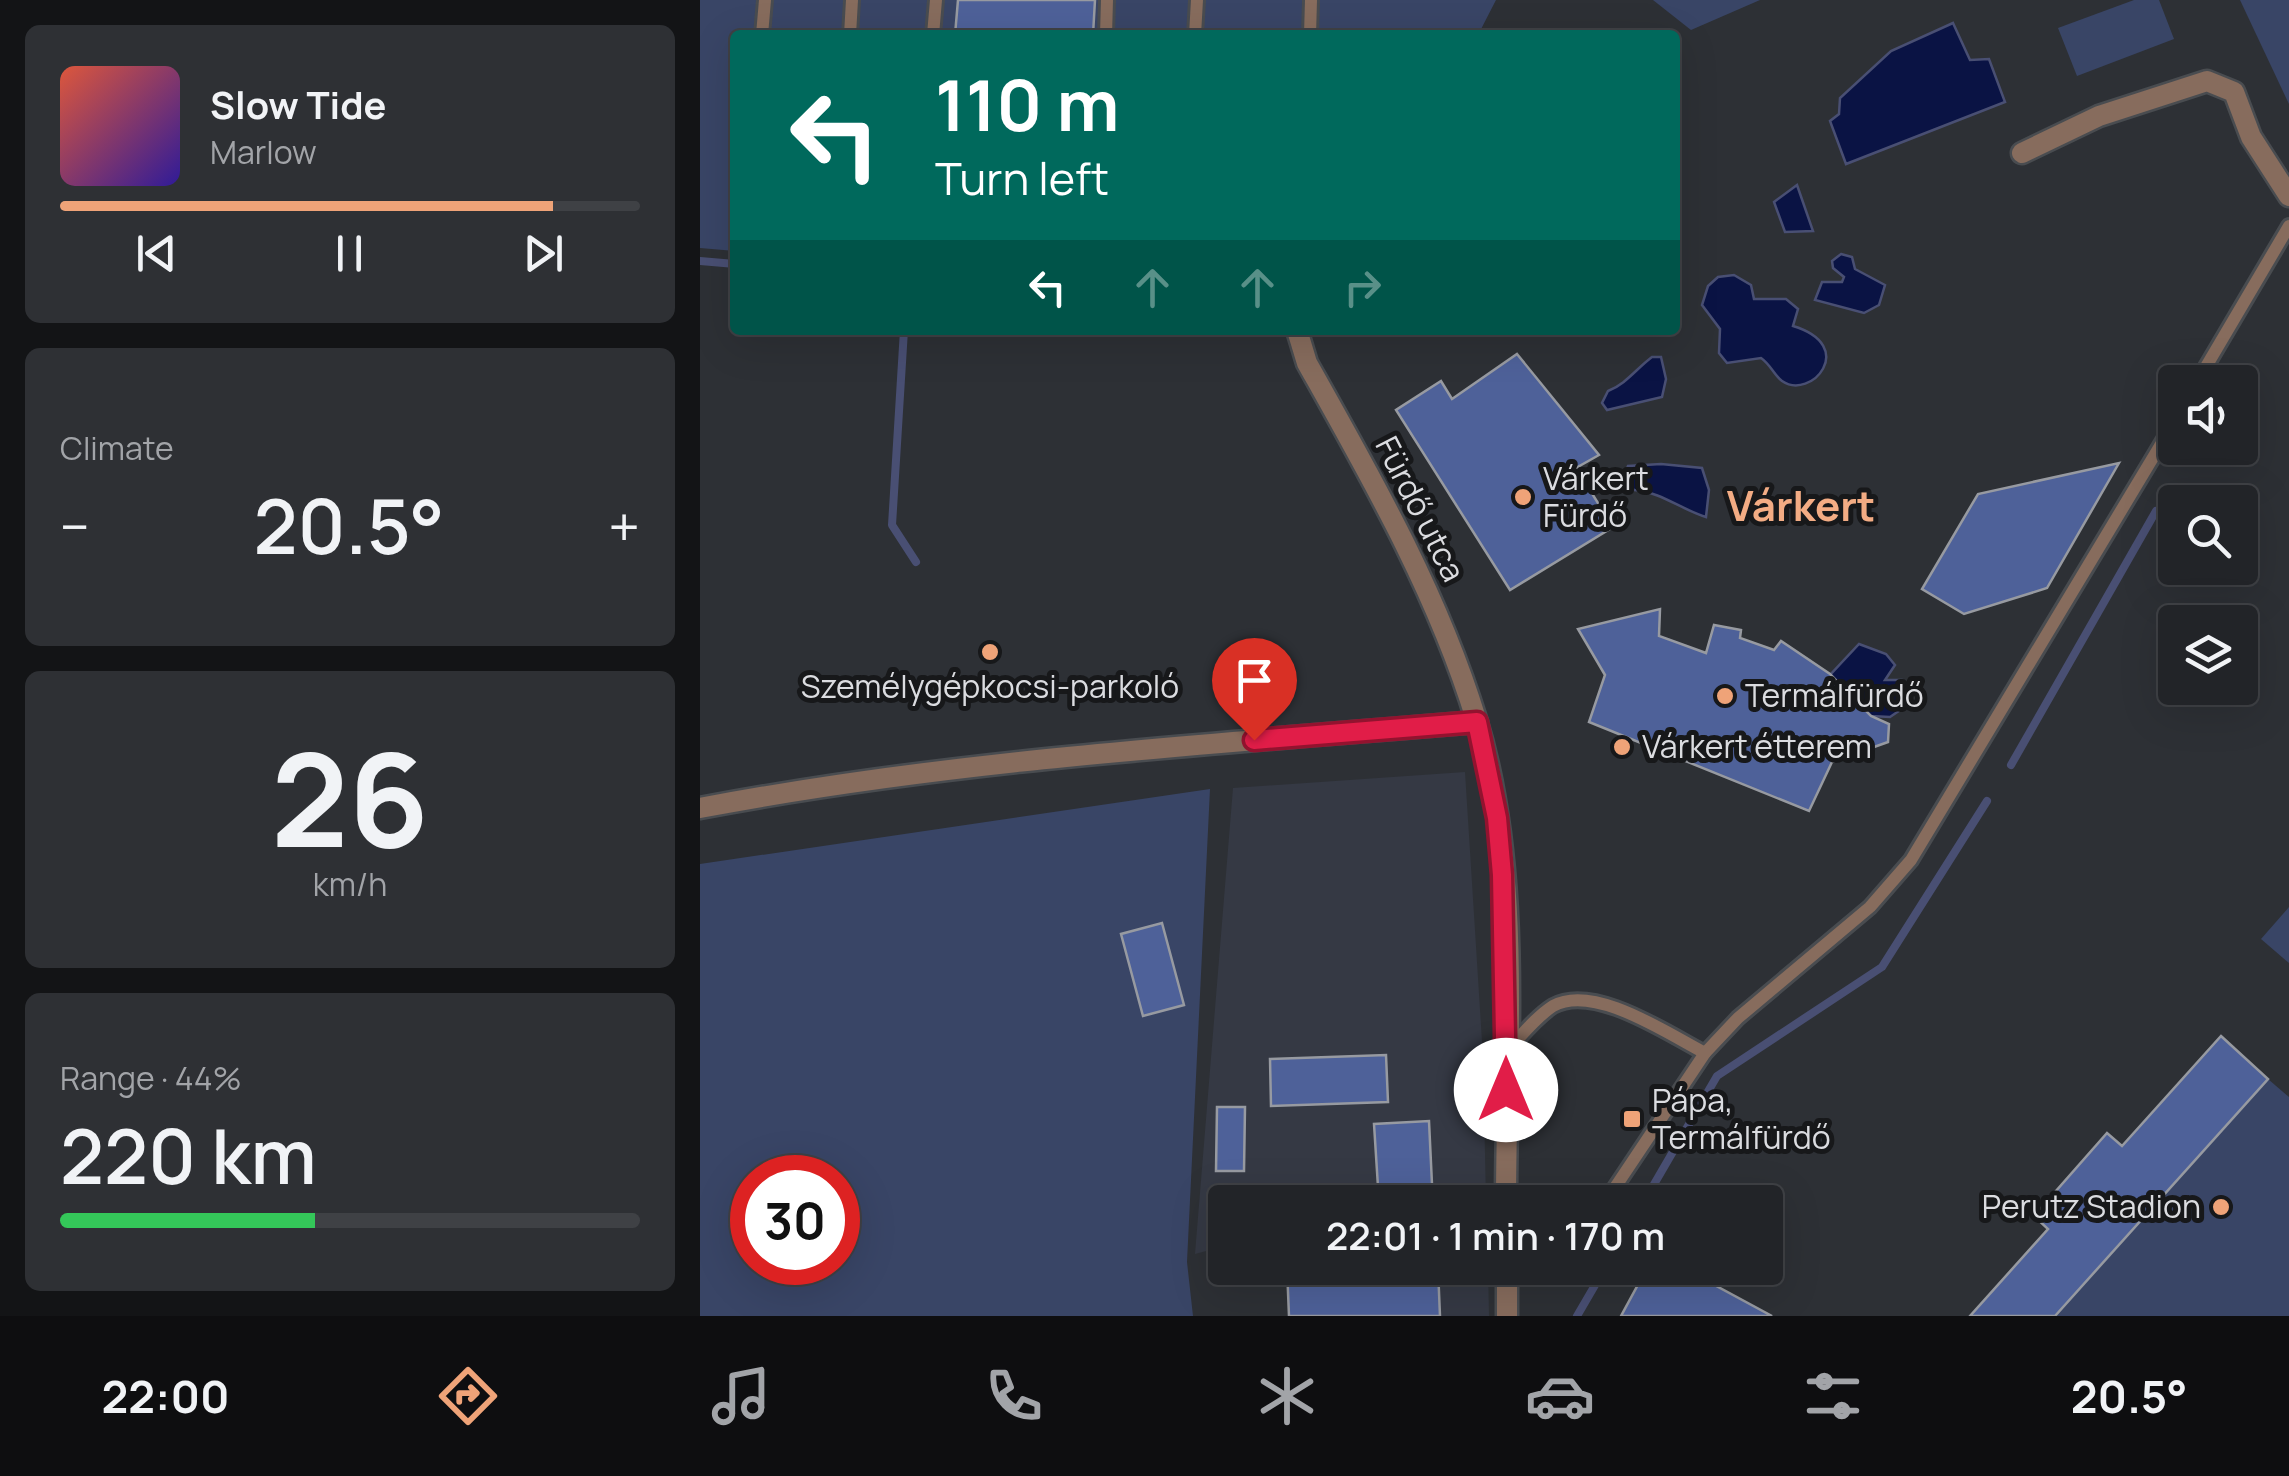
<!DOCTYPE html>
<meta charset="utf-8">
<style>
:root{--surface:#222428;--page:#2e3034;--text:#f1f3f6;--muted:#a2a4a8;--line:#3f4145;--accent:#efa378}
body{margin:0;font-family:Manrope,sans-serif;background:var(--page);color:var(--text);height:100vh;display:flex;flex-direction:column;font-size:38px;white-space:nowrap}
*{box-sizing:border-box;margin:0}
p{font-size:32px;color:var(--muted)}
.icon{flex:none;width:55px;height:55px;fill:none;stroke:currentColor;stroke-width:2;stroke-linecap:round;stroke-linejoin:round}
.map{position:relative;flex:1;overflow:hidden}
.drawer{display:flex;flex-direction:column;gap:25px;padding:25px;background:#131416;width:700px}
.drawer>*{flex:none}
.hud{position:absolute;left:30px;top:30px;width:950px;height:305px;border-radius:10px;box-shadow:0 10px 40px #0002,0 0 0 2px var(--line);background:#00695c;color:#fff;overflow:hidden}
.fabs{position:absolute;left:1458px;top:365px;display:grid;gap:20px}
.fabs a{display:grid;place-items:center;width:100px;height:100px;border-radius:10px;background:var(--surface);box-shadow:0 10px 40px #0002,0 0 0 2px var(--line);font-size:50px}
.speed{position:absolute;left:30px;top:1155px;display:flex;gap:20px;font-size:50px;font-weight:700;text-align:center}
.speed>*{display:grid;place-content:center;width:130px;height:130px;border-radius:50%;background:var(--surface);box-shadow:0 10px 40px #0002,0 0 0 2px var(--line);line-height:1}
.speed .limit{border:15px solid #d22;background:#fff;color:#111}
.pin{position:absolute;display:grid;place-items:center;width:85px;height:85px;color:#fff;margin:-102px -42px;border-radius:50% 50% 50% 0;rotate:-45deg;box-shadow:0 0 10px #0007}
.pin .icon{rotate:45deg}
.me{position:absolute;width:110px;margin:-55px;rotate:0deg;stroke-linejoin:round;filter:drop-shadow(0 0 8px #0008)}
.turn{display:flex;align-items:center;gap:35px;height:210px;padding:0 40px;font-size:45px}
.turn .icon{width:130px;height:130px;stroke-width:2.5}
.turn b{display:block;font-size:70px;line-height:85px}
.lanes{display:flex;align-items:center;height:95px;padding:0 40px;background:#0003;justify-content:center;gap:50px;direction:ltr}
.lanes .off{opacity:.35}
.big{font-size:75px;font-weight:600;line-height:1.1}
.drawer .widget{flex:1;display:flex;flex-direction:column;justify-content:center;gap:15px;min-width:0;padding:0 35px;border-radius:15px;background:var(--page)}
.drawer .dial{align-items:center;gap:0}
.dial b{font-size:130px;line-height:1}
.song{display:flex;align-items:center;gap:30px}
.cover{width:120px;height:120px;border-radius:15px;background:linear-gradient(135deg,hsl(10 70% 55%),hsl(250 70% 35%))}
.played{height:10px;border-radius:5px;background:linear-gradient(90deg,var(--accent) 85%,var(--line) 85%)}
.keys{display:flex;justify-content:space-around;direction:ltr}
.heat{display:flex;justify-content:space-between;align-items:center;font-size:55px;direction:ltr}
.charge{height:15px;border-radius:8px;background:linear-gradient(90deg,#34c759 44%,var(--line) 0)}
.trip{position:absolute;left:508px;top:1185px;width:575px;height:100px;border-radius:10px;background:var(--surface);box-shadow:0 10px 40px #0002,0 0 0 2px var(--line);font-weight:600;line-height:100px;text-align:center}
.menu{display:flex;height:160px;justify-content:space-around;align-items:center;background:#0e0e10;color:var(--muted)}
.menu .icon{width:70px;height:70px}
.menu .selected{color:var(--accent)}
.menu b{font-size:45px;color:var(--text)}
main{display:flex;flex:1;min-height:0}
.map>svg:first-child{display:block}
.built{fill:#353944}
.green{fill:#394566;fill-rule:evenodd}
.water{fill:#0a1344;stroke:#494f73;stroke-width:2.5}
.lines{fill:none;stroke-linecap:round;stroke-linejoin:round}
.stream{stroke:#494f73;stroke-width:8}
.building{fill:#4e6199;stroke:#979aa1;stroke-width:2.5}
.lane-casing{stroke:#494c50;stroke-width:18}
.street-casing{stroke:#494c50;stroke-width:25}
.lane{stroke:#876c5d;stroke-width:12}
.street{stroke:#876c5d;stroke-width:20}
.route-casing{stroke:#92132f;stroke-width:25}
.route{stroke:#e11d48;stroke-width:18}
.poi-dot{fill:#efa378;stroke:#17181a;stroke-width:4}
.labels{text-anchor:middle;stroke-width:10;stroke-linejoin:round;paint-order:stroke}
.poi-label{font-size:32px;fill:#dbdce0;stroke:#17181a;text-anchor:start}
.street-label{font-size:32px;fill:#dbdce0;stroke:#17181a}
.district-label{font-size:42px;font-weight:bold;fill:#f3ac84;stroke:#17181a}
</style>
<main>
<section class="drawer">
<div class="widget">
<div class="song"><i class="cover"></i><div><b>Slow Tide</b><p>Marlow</p></div></div>
<div class="played"></div>
<div class="keys"><svg class="icon" aria-label="previous" viewBox="0 0 24 24"><path d="M18 5L8 12l10 7zM5 5v14"/></svg><svg class="icon" aria-label="pause" viewBox="0 0 24 24"><path d="M8 5v14M16 5v14"/></svg><svg class="icon" aria-label="next" viewBox="0 0 24 24"><path d="M6 5l10 7-10 7zM19 5v14"/></svg></div>
</div>
<div class="widget"><p>Climate</p>
<div class="heat"><a>−</a><b class="big">20.5°</b><a>+</a></div>
</div>
<div class="widget dial"><b>26</b><p>km/h</p></div>
<div class="widget"><p>Range · 44%</p><b class="big">220 km</b><div class="charge"></div></div>
</section>
<div class="map">
<svg width="1589" height="1316" viewBox="0 0 1589 1316">
<rect width="100%" height="100%" fill="#2d3035"/>
<!-- built -->
<g class="built">
<path d="M765 772 783 1057 786 1202H525V1255L510 1250 495 1254 533 788Z"/>
<path d="M587 1268H788L789 1316H589Z"/>
</g>
<!-- green -->
<g class="green">
<path d="M0 0H796L778 35H35V251L0 248Z"/>
<path d="M953 0H1060L991 30Z"/>
<path d="M1434 0H1459L1474 39 1377 76 1358 28Z"/>
<path d="M1540 0H1589V104Z"/>
<path d="M510 789 487 1262 493 1316H0V864ZM52 1178H138V1262H52Z"/>
<path d="M1589 907V963L1561 939Z"/>
<path d="M1568 1079 1589 1097V1316H1355Z"/>
</g>
<!-- water -->
<g class="water">
<path d="M1253 23 1270 60 1289 59 1305 102 1146 164 1130 121 1139 114 1140 98 1191 51Z"/>
<path d="M1097 185 1113 231 1085 232 1074 202Z"/>
<path d="M1141 254 1152 257 1155 269 1185 285 1179 305 1164 313 1115 300 1122 282H1142L1144 277 1133 268 1132 261Z"/>
<path d="M1034 275 1051 285 1054 299H1086L1098 309 1093 326C1159 346 1111 401 1082 381 1075 376 1070 364 1061 358L1027 363 1019 353 1020 329 1002 305 1008 286 1018 277Z"/>
<path d="M952 357H961L966 379 962 397 907 410 902 403 908 391C926 384 936 369 952 357Z"/>
<path d="M961 464 1002 468 1009 490 1006 517C980 509 961 492 934 490L923 479 928 466Z"/>
<path d="M1159 644 1186 654 1195 665 1185 680H1202L1210 689 1212 702 1190 717 1171 716 1130 675Z"/>
</g>
<g class="lines">
<!-- stream -->
<g class="stream">
<path d="M0 261 35 264"/>
<path d="M204 330 192 525 216 562"/>
<path d="M1311 765 1456 511"/>
<path d="M953 1186 1017 1076 1182 967 1287 801"/>
<path d="M877 1316 905 1268"/>
</g>
</g>
<!-- building -->
<g class="building">
<path d="M258 0H395L393 35H255Z"/>
<path d="M817 354 899 455 876 468 913 527 810 590 696 410 741 381 752 399Z"/>
<path d="M1419 463 1347 588 1264 614 1222 589 1278 494Z"/>
<path d="M960 609 959 636 1006 653 1014 625 1041 630 1040 638 1074 650 1081 641 1130 674 1171 716 1189 724 1188 742 1132 762 1109 811 889 722 905 675 878 629Z"/>
<path d="M462 923 484 1005 443 1016 421 934Z"/>
<path d="M1521 1036 1568 1079 1355 1316H1270L1348 1229 1334 1216 1407 1133 1422 1146Z"/>
<path d="M686 1055 688 1102 571 1106 570 1059Z"/>
<path d="M517 1107H545L544 1171H516Z"/>
<path d="M729 1121 732 1184 678 1187 674 1124Z"/>
<path d="M587 1268H738L740 1316H589Z"/>
<path d="M947 1268H983L1072 1316H921Z"/>
</g>
<g class="lines">
<!-- lane casing -->
<g class="lane-casing">
<g id="lane">
<path d="M62 35 65 0"/>
<path d="M150 35 152 0"/>
<path d="M233 35 236 0"/>
<path d="M406 35 407 0"/>
<path d="M495 35 497 0"/>
<path d="M610 35 611 0"/>
<path d="M1497 382 1589 226"/>
<path d="M808 1050C822 1035 836 1017 853 1006 894 983 968 1034 1005 1053"/>
<path d="M898 1202 912 1192 1005 1053 1038 1018 1170 907 1211 860 1475 421"/>
</g>
</g>
<!-- street casing -->
<g class="street-casing">
<g id="street">
<path d="M1322 153 1399 116 1507 81 1534 92 1551 137 1589 196"/>
<path d="M597 330 607 363C672 479 737 592 776 719 823 872 806 1045 806 1202"/>
<path d="M0 808C257 759 517 744 777 722"/>
<path d="M807 1268V1316"/>
</g>
</g>
<!-- lane -->
<use href="#lane" class="lane"/>
<!-- street -->
<use href="#street" class="street"/>
</g>
<g class="lines">
<!-- route casing -->
<g class="route-casing">
<path id="route" d="M554 740 777 722 797 818 802 875 806 1090"/>
</g>
<!-- route -->
<use href="#route" class="route"/>
</g>
<!-- markers -->
<g class="poi-dot">
<circle cx="823" cy="497" r="10"/>
<circle cx="290" cy="652" r="10"/>
<circle cx="1025" cy="696" r="10"/>
<circle cx="922" cy="747" r="10"/>
<rect x="922" y="1109" width="20" height="20" rx="5"/>
<circle cx="1521" cy="1207" r="10"/>
</g>
<g class="labels">
<!-- poi labels -->
<g class="poi-label">
<text x="843" y="490">Várkert<tspan x="843" dy="37">Fürdő</tspan></text>
<text x="290" y="698" text-anchor="middle">Személygépkocsi-parkoló</text>
<text x="1045" y="707">Termálfürdő</text>
<text x="942" y="758">Várkert étterem</text>
<text x="952" y="1112">Pápa,<tspan x="952" dy="37">Termálfürdő</tspan></text>
<text x="1501" y="1218" text-anchor="end">Perutz Stadion</text>
</g>
<!-- street labels -->
<g class="street-label">
<text transform="translate(720 509) rotate(63)" y="11">Fürdő utca</text>
</g>
<!-- district labels -->
<g class="district-label">
<text x="1101" y="521">Várkert</text>
</g>
</g>
</svg>
<div class="fabs">
<a><svg class="icon" aria-label="sound" viewBox="0 0 24 24"><path d="M4 9h4l5-4v14l-5-4H4zM17 9q2 3 0 6"/></svg></a>
<a><svg class="icon" aria-label="search" viewBox="0 0 24 24"><circle cx="10" cy="10" r="6"/><path d="M15 15l6 6"/></svg></a>
<a><svg class="icon" aria-label="layers" viewBox="0 0 24 24"><path d="M12 4l9 5-9 5-9-5zM3 14l9 5 9-5"/></svg></a>
</div>
<div class="speed"><div class="limit">30</div></div>
<div class="pin" style="left:554px;top:740px;background:#d93025"><svg class="icon" aria-label="arrive" viewBox="0 0 24 24"><path d="M6 21V4h12l-3 4 3 4H6"/></svg></div>
<svg class="me" style="left:806px;top:1090px" viewBox="-20 -20 40 40"><circle r="19" fill="#fff"/><path d="M0-13L10 11 0 6-10 11z" fill="#e11d48"/></svg>
<div class="trip">22:01 · 1 min · 170 m</div>
<div class="hud">
<div class="turn"><svg class="icon" aria-label="left" viewBox="0 0 24 24"><path d="M17 20v-9H6M10 6l-5 5 5 5"/></svg><div><b>110 m</b>Turn left</div></div>
<div class="lanes"><svg class="icon" aria-label="left" viewBox="0 0 24 24"><path d="M17 20v-9H6M10 6l-5 5 5 5"/></svg><svg class="icon off" aria-label="ahead" viewBox="0 0 24 24"><path d="M12 20V5M6 11l6-6 6 6"/></svg><svg class="icon off" aria-label="ahead" viewBox="0 0 24 24"><path d="M12 20V5M6 11l6-6 6 6"/></svg><svg class="icon off" aria-label="right" viewBox="0 0 24 24"><path d="M7 20v-9h11M14 6l5 5-5 5"/></svg></div>
</div>
</div>
</main>
<nav class="menu">
<b>22:00</b>
<svg class="icon selected" aria-label="directions" viewBox="0 0 24 24"><path d="M12 3l9 9-9 9-9-9zM9 14v-3h6M13 9l2 2-2 2"/></svg>
<svg class="icon" aria-label="music" viewBox="0 0 24 24"><path d="M9 18V5l10-2v13"/><circle cx="6" cy="18" r="3"/><circle cx="16" cy="16" r="3"/></svg>
<svg class="icon" aria-label="phone" viewBox="0 0 24 24"><path d="M5 4h4l2 5-3 2q2 4 5 5l2-3 5 2v4C11 20 4 13 5 4z"/></svg>
<svg class="icon" aria-label="climate" viewBox="0 0 24 24"><path d="M12 3v18M4 7l16 10M4 17L20 7"/></svg>
<svg class="icon" aria-label="car" viewBox="0 0 24 24"><path d="M5 17H2v-5l4-1 3-4h7l3 4 3 1v5h-3M9 17h6M6 11h13"/><circle cx="7" cy="17" r="2"/><circle cx="17" cy="17" r="2"/></svg>
<svg class="icon" aria-label="filters" viewBox="0 0 24 24"><path d="M4 7h16M4 17h16"/><circle cx="9" cy="7" r="2"/><circle cx="15" cy="17" r="2"/></svg>
<b>20.5°</b>
</nav>
